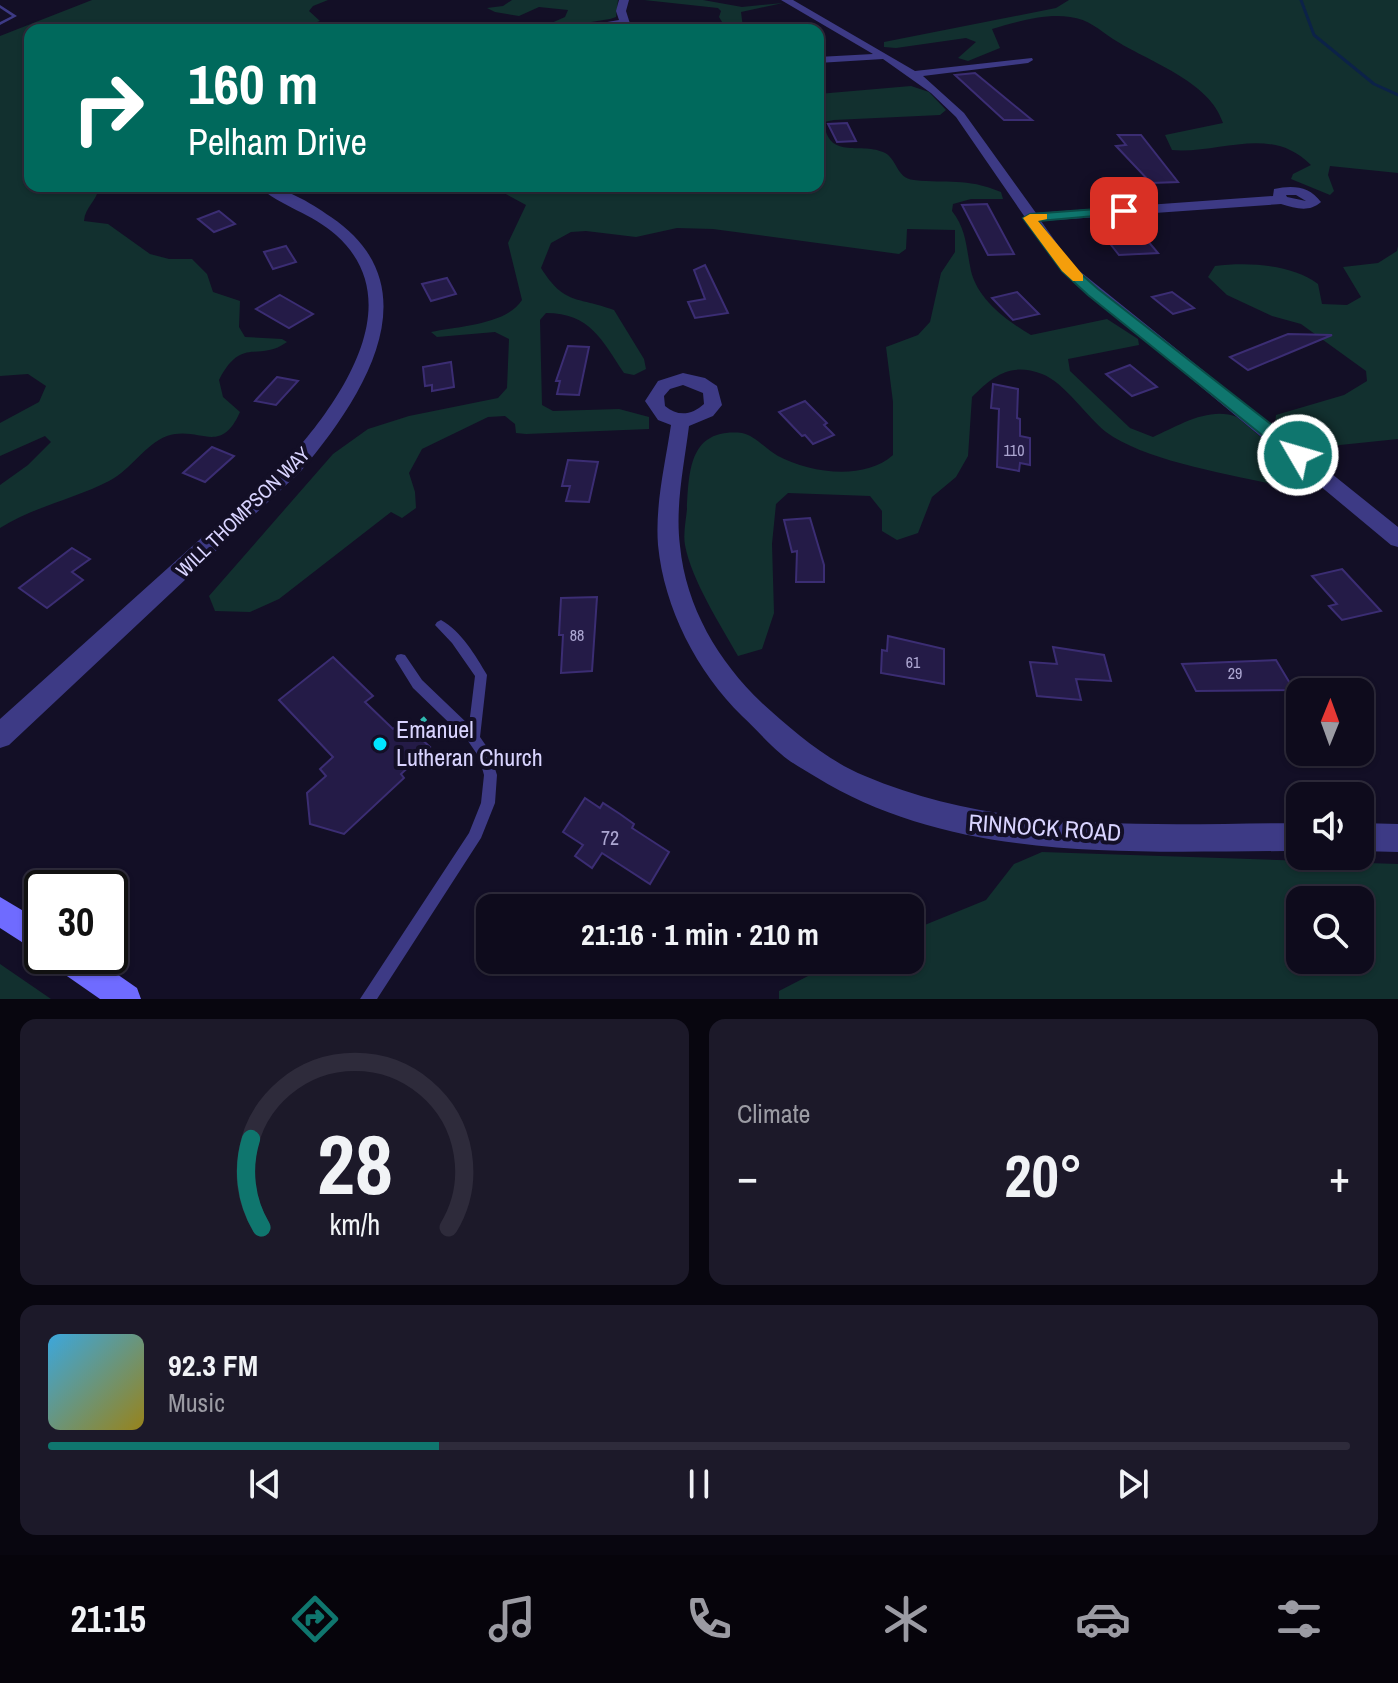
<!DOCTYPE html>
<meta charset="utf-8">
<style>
:root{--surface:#0e0b1c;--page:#1c1929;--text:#f1f3f6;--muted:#9b9ba3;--line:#2e2b3b;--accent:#0f766e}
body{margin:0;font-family:"Archivo Narrow",sans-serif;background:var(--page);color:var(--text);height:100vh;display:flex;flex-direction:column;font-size:30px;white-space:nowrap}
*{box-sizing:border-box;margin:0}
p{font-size:26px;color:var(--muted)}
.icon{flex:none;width:44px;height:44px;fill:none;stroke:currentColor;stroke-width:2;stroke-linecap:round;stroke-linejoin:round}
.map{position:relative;height:999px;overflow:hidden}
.side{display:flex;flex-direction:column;gap:20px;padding:20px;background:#08060f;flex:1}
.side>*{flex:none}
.banner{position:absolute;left:24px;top:24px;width:800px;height:168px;border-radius:16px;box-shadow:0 2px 6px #0004,0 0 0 2px var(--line);background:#00695c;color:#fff;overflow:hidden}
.needle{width:52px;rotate:1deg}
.fabs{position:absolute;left:1286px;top:678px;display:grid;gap:16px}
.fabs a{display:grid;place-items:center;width:88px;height:88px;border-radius:16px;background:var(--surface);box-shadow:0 2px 6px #0004,0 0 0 2px var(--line);font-size:40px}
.speed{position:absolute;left:24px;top:870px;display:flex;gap:16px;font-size:40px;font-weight:700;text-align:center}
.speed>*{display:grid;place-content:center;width:104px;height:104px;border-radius:50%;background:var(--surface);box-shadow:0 2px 6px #0004,0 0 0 2px var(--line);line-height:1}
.speed .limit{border:4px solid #111;border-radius:12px;background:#fff;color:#111}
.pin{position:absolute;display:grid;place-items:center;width:68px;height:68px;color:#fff;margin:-34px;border-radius:16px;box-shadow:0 4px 12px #0006}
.me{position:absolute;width:88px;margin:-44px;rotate:308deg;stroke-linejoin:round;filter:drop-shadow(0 0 6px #0008)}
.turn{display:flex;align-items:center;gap:28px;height:168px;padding:0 32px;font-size:36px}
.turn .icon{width:104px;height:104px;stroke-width:2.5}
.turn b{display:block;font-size:56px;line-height:68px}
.big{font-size:60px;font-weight:700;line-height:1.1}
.side .card{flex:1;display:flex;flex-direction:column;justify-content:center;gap:12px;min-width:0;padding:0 28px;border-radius:16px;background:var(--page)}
.side .dial{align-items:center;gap:0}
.dial svg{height:208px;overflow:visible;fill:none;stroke:var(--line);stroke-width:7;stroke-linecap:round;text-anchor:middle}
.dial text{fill:var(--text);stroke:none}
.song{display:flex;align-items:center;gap:24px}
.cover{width:96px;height:96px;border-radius:12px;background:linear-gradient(135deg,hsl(200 70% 55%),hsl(50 70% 35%))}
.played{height:8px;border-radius:4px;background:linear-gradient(90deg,var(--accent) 30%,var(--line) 30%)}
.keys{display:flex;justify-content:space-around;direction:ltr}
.heat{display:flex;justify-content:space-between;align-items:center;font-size:44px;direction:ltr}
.side .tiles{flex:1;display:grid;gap:20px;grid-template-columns:1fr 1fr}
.card:last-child{grid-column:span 2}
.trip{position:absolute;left:476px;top:894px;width:448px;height:80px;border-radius:16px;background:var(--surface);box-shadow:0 2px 6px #0004,0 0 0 2px var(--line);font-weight:700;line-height:80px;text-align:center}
.tab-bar{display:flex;height:128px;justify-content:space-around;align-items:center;background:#06040b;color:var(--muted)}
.tab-bar .icon{width:56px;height:56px}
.tab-bar .selected{color:var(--accent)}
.tab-bar b{font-size:36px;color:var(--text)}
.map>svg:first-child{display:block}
.green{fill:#12302f;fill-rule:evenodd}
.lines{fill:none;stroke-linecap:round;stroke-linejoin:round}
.stream{stroke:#0c2248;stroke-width:3}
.building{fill:#241b47;stroke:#3b2d73;stroke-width:2}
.path{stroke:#2fb8b0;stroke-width:5;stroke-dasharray:5 8;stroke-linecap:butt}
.service{fill:#3d3a85;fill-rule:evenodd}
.minor{fill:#3d3a85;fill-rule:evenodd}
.secondary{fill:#6f6bff;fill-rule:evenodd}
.route{fill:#0f766e;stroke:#0a4d48;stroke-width:2}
.slow{fill:#f59e0b}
.poi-dot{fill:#00e5ff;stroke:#130f26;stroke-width:3}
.labels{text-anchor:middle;stroke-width:8;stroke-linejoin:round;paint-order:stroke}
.number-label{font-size:16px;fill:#aca6d1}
.street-label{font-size:20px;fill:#d9d4ff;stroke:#130f26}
.near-number-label{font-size:20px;fill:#aca6d1}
.near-poi-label{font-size:24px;fill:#d9d4ff;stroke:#130f26;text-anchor:start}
.near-street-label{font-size:24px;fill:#d9d4ff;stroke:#130f26}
</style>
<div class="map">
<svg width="1398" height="999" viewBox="0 0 1398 999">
<rect width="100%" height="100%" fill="#130f26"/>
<!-- green -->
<g class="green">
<path d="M92 0H328L313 6 309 11 320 21 308 25 251 30H30V186L99 187C97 201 85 207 84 221L108 224 150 254 169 259H192L207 274 213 292 240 301 239 327 245 337 282 339 287 342C258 363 242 335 219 380L223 397 240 412C220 457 200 425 167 436 144 445 131 470 109 481 74 499 33 507 0 528V485L28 465 51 442 45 436 0 456V423L39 402 46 386 28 374 0 376V36Z"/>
<path d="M512 0H618L616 17 610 19 547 29 540 28 565 17 568 10 539 7 519 16 495 12 487 8 503 6Z"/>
<path d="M644 0H703L742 7 783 3 741 12 743 28 777 27 782 30H727L719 17 721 11 718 8Z"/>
<path d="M1069 0H1398V173L1330 166 1328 175 1334 191 1330 195 1291 179 1293 174 1311 165C1270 124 1221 154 1172 150L1165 135 1223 123C1210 81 1147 61 1113 39 1099 30 1089 19 1070 17 1046 13 1015 22 992 29L1000 48 968 61 958 58 976 42 966 38 896 48 884 47V42L1056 8Z"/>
<path d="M911 86 929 92 946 110 940 115 834 120 824 122C828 160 859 142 883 152 898 158 895 178 914 180 949 184 964 177 1001 192L1003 199H971L953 204 952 211C967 230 966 248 971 271 978 300 1007 321 1031 335L1107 319 1138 339 1139 345 1068 359 1070 371 1130 428 1153 437C1178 426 1209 406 1237 417L1306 475 1307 487 1294 489C1241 476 1148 463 1106 432 1087 417 1064 382 1042 374 1010 362 993 376 972 397L968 456 956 477 932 497 918 533 897 540 882 531V511L870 496 788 493 776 504 772 544 774 613 762 649 738 656C721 626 691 579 685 545 683 534 686 520 687 509 689 469 690 428 742 433 754 435 767 450 778 456 810 473 864 481 893 455V402L886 347 918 335 930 322 941 273 955 252V230L907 229 906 249 899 254 713 229 677 228 636 237 586 231 571 232 551 243 541 268C565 306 577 296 614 310L644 359 646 369 634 375 624 373C602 340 590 313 546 313L540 320 542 405 553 411 619 409 649 417V429L526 434 516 433 515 424 505 416 488 417 422 449 409 473 415 492 416 508 402 518 391 512 279 599 250 612 215 611 209 596 333 454 368 429 409 416 498 398 507 388 509 339 495 332 437 337 431 332C458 326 506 325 522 300L508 243 526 205 491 186H818V94Z"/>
<path d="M1398 246V439L1311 448 1275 425 1276 415 1344 395 1367 381 1366 371 1301 324 1272 316 1227 295 1208 277 1215 266C1247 262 1292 264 1318 284L1322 304 1347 305 1361 297 1343 267 1378 263 1397 251Z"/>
<path d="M1042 852 1398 864V999H779V991L839 960H910V931L986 900 1014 864ZM1300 900H1360V960H1300Z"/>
<path d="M0 964 51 999H0Z"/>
</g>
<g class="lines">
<!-- stream -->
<path class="stream" d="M1301 0 1314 35 1374 84 1398 95"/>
</g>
<!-- building -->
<g class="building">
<path d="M975 73 1032 120H1004L955 75Z"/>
<path d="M847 123 856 141 837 142 828 124Z"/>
<path d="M1118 135H1141L1178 182 1151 183 1116 146 1126 145Z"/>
<path d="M987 204 1014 254 988 255 962 205Z"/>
<path d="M219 211 235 224 214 232 198 219Z"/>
<path d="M1142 234 1158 253 1119 255 1104 236Z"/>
<path d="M286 246 296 262 273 269 264 252Z"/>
<path d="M705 265 728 313 695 318 688 302 705 299 694 270Z"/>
<path d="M447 278 456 294 431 301 422 284Z"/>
<path d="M1017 292 1039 314 1013 320 992 298Z"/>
<path d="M1172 292 1194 308 1173 314 1152 297Z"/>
<path d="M280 295 313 314 289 328 256 309Z"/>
<path d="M1288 334 1332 335 1248 370 1230 357Z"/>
<path d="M568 346 589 347 579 395 557 394 560 381H556Z"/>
<path d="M451 362 454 387 432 391V385L425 386 423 367Z"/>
<path d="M1130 365 1157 387 1132 396 1106 374Z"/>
<path d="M277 377 298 381 276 405 255 401Z"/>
<path d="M993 384 1018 389 1017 418 1020 419V436L1030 438V465L1020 463 1019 471 997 467 999 409 991 408Z"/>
<path d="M805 401 827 423 824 425 834 435 813 444 805 435 802 436 779 412Z"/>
<path d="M212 447 234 456 205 482 183 473Z"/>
<path d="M568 460 598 462 589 502 566 501 570 486H562Z"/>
<path d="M810 518 824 565V582H796L797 551 792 552 784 520Z"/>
<path d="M72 548 90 559 72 572 83 580 47 608 19 588Z"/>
<path d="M1342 569 1381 611 1342 620 1329 606 1337 604 1312 576Z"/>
<path d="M597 597 592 671 561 673 563 635H559L561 598Z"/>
<path d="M888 636 944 649V684L881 673 882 650 887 651Z"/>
<path d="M1053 647 1104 655 1111 681 1076 679 1081 700 1037 696 1030 662 1057 664Z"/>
<path d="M333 657 373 696 365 702 393 729 402 721 430 747 401 774 404 778 344 834 310 824 307 793 326 776 320 769 333 757 279 700Z"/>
<path d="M1276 660 1294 690 1196 691 1182 664Z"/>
<path d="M585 798 600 808 603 803 620 814 634 824 632 828 669 852 650 884 602 853 592 868 575 856 583 845 563 832Z"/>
</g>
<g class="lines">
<!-- path -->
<path class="path" d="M412 730 428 716"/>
<!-- service -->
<g class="service">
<path d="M0 5 17 16 0 25V22L12 16 0 8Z"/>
<path d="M441 620C461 631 476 656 487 675L480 737 489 750 497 775 495 803 481 838 377 999H360L469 833 481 803 484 775 479 757 468 741 413 688 395 659 397 655 401 654 405 655 422 680 469 725 475 676 452 643 435 625 437 622Z"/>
</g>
<!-- minor -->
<g class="minor">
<path d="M619 0H629L626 11 632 30H622L621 25 560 30 619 20 616 11Z"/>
<path d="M781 0H793L915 71 1032 58 1033 60 1028 63 923 76 964 113 1036 213 1273 196 1274 189C1293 185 1309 186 1321 202 1308 213 1296 208 1281 204L1041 221 1072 265 1398 527V547L1391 545 1062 271 956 117 931 93 883 59 818 63V57L873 54ZM1286 195H1296L1306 201 1287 197Z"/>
<path d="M371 22 439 27 444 30H328Z"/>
<path d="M258 186C284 186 309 202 331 217 436 288 361 400 301 471L9 745 0 748V719L287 461C338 404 412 303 336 235 313 214 280 206 258 186Z"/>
<path d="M683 373 705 378 717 386 722 405 713 416 689 426C684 466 675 506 680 546 686 607 718 661 762 703 793 731 826 760 865 776 1001 834 1155 824 1300 823V851C1139 851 959 865 816 777 805 770 791 763 781 754 767 742 755 728 742 716 697 672 664 608 658 545 655 505 665 465 671 425L658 420 645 401 658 381ZM683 385 703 393 704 404C692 415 678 417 665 406L664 396 670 389Z"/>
<path d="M1360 823 1398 824V852L1360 851Z"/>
</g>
<!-- secondary -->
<g class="secondary">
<path d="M0 897 42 922V955L0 928Z"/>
<path d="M50 956H91L137 988 141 999H100L54 967Z"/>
</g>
</g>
<!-- route -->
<path class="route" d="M1124 207 1128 208V213L1038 221 1072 266 1098 289 1304 450 1307 455 1304 459H1292L1088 295 1062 271 1023 218 1030 214Z"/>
<!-- slow -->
<path class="slow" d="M1030 214H1047V219L1038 221 1083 275V281H1073L1062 271 1023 218Z"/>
<!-- markers -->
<circle class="poi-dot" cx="380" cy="744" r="8"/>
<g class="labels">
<!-- number labels -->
<g class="number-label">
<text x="1014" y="456">110</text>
<text x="577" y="641">88</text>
<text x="913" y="668">61</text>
<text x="1235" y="679">29</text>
</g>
<!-- street labels -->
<g class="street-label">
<text transform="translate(243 512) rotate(-44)" y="7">WILL THOMPSON WAY</text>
</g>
<!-- near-number labels -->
<g class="near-number-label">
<text x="610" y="845">72</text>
</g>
<!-- near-poi labels -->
<g class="near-poi-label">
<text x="396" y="738">Emanuel<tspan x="396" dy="28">Lutheran Church</tspan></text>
</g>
<!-- near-street labels -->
<g class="near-street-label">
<text transform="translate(1045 828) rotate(4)" y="8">RINNOCK ROAD</text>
</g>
</g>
</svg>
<div class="fabs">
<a><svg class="needle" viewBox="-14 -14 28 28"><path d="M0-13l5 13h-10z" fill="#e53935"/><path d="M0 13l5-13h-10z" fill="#9b9ba3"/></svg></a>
<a><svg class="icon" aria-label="sound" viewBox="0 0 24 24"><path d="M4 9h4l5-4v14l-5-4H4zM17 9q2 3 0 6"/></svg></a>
<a><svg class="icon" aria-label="search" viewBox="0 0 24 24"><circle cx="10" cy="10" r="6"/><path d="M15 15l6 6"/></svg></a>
</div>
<div class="speed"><div class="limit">30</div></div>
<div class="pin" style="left:1124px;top:211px;background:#d93025"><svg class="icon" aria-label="arrive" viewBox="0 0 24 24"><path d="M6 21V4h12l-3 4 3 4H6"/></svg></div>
<svg class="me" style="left:1298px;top:455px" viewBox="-20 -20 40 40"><circle r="17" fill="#0f766e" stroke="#fff" stroke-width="3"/><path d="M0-11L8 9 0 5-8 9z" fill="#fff"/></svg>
<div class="trip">21:16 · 1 min · 210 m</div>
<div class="banner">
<div class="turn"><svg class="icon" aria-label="right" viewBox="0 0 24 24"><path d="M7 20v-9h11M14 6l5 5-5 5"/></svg><div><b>160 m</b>Pelham Drive</div></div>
</div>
</div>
<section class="side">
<div class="tiles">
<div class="card dial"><svg viewBox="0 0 100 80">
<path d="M14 69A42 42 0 1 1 86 69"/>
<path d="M14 69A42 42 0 0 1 10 35" stroke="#0f766e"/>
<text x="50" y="56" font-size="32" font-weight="700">28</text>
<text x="50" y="72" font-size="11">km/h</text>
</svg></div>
<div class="card"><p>Climate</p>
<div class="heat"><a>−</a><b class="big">20°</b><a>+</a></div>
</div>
<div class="card">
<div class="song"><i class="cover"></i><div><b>92.3 FM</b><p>Music</p></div></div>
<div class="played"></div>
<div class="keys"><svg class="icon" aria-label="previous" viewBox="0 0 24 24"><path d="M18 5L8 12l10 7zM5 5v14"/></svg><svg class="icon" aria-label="pause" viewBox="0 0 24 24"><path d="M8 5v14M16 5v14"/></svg><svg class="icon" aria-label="next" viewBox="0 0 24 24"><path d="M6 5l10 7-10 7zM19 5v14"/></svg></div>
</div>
</div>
</section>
<nav class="tab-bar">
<b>21:15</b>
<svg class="icon selected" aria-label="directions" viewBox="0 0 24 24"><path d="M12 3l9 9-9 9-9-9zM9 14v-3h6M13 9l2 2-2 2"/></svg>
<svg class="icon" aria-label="music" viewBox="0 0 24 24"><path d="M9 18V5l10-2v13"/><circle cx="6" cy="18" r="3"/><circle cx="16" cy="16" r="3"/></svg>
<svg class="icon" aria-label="phone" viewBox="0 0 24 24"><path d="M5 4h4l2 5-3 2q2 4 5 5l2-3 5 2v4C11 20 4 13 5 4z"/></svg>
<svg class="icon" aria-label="climate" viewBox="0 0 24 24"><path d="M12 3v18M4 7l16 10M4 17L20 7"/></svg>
<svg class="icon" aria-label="car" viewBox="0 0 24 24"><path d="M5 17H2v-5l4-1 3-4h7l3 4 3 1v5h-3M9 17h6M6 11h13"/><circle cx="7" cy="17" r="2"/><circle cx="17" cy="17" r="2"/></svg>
<svg class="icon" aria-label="filters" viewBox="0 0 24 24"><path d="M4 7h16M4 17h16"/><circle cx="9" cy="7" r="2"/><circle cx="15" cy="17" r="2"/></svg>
</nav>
